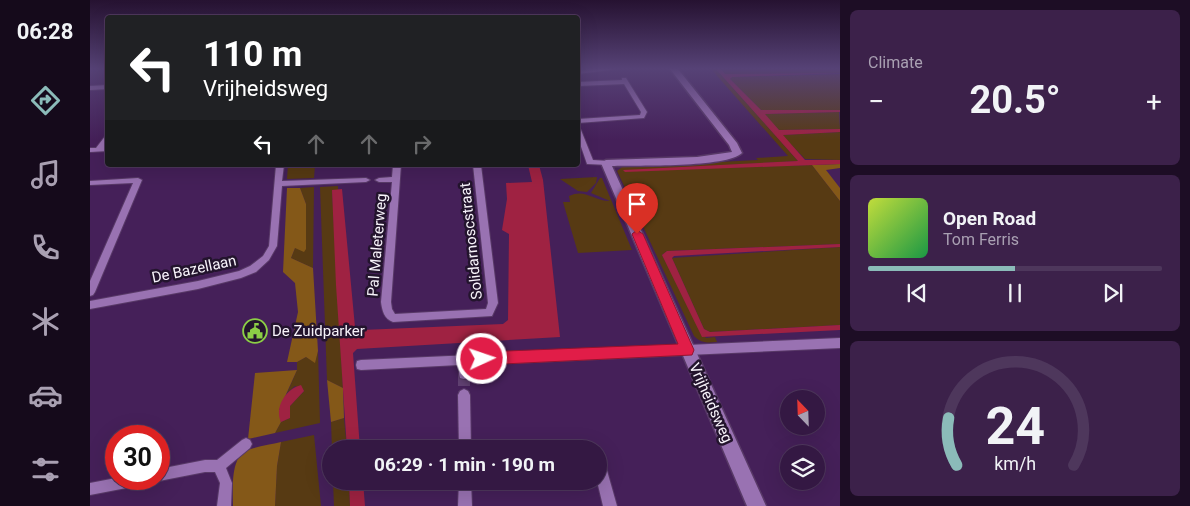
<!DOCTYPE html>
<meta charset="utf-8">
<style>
:root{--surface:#341843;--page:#3c214a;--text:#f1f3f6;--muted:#a9a0b2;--line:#4e375c;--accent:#8bbbb9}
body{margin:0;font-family:Roboto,sans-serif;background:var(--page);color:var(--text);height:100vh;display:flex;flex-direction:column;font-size:19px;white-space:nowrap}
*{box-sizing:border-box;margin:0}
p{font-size:16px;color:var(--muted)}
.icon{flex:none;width:28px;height:28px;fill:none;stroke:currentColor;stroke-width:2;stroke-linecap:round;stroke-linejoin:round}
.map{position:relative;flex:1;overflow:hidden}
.panel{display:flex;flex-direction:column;gap:10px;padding:10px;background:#1d0d25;width:350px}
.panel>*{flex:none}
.hud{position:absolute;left:15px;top:15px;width:475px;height:152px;border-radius:5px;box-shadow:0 5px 20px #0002,0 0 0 1px var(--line);background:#202124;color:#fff;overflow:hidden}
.needle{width:32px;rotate:337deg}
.buttons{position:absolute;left:690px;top:390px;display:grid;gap:10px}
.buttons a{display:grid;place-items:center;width:45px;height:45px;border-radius:50%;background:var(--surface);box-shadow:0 5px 20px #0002,0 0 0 1px var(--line);font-size:25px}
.speed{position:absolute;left:15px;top:425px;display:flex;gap:10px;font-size:25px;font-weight:700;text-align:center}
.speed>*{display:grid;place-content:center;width:65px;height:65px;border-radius:50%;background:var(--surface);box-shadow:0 5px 20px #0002,0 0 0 1px var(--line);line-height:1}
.speed .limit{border:8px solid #d22;background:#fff;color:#111}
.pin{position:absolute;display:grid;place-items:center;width:42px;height:42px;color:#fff;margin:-51px -21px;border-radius:50% 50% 50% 0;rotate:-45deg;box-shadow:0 0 5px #0007}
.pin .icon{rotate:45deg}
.me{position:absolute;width:55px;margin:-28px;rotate:87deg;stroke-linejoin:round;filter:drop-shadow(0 0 4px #0008)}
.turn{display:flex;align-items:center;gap:18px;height:105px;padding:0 15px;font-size:22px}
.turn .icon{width:65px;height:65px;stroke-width:2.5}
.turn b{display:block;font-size:35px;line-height:42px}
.lanes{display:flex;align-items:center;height:48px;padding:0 15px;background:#0003;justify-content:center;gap:25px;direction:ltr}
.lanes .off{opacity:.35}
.big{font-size:38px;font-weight:700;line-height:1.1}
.panel .widget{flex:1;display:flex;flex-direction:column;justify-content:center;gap:8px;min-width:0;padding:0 18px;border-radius:8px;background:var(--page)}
.panel .dial{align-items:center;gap:0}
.dial svg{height:130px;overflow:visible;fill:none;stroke:var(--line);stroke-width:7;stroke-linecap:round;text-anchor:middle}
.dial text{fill:var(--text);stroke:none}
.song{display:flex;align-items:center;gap:15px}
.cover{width:60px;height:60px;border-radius:8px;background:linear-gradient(135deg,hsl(70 70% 55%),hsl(140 70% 35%))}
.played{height:5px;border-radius:2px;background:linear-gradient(90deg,var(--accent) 50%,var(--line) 50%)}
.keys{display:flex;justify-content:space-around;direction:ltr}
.heat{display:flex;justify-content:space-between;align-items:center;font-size:28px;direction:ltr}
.trip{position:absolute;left:232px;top:440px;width:285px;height:50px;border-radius:25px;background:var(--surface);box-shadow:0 5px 20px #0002,0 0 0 1px var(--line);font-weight:700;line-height:50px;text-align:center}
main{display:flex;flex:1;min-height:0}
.tabs{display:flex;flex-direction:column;width:90px;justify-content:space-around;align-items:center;background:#150a1b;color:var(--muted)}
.tabs .icon{width:35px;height:35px}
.tabs .current{color:var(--accent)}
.tabs b{font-size:22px;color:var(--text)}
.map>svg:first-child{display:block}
.green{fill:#573a13}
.forest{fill:#845818}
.water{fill:#9f2242}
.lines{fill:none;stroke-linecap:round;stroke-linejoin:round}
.street-tunnel{stroke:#604071;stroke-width:12;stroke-dasharray:12 5.5;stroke-linecap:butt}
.street-casing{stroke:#583967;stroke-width:2}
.secondary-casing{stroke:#583967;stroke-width:3}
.street{fill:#9972b2;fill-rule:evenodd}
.secondary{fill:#9972b2;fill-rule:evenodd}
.route{fill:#e11d48;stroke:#92132f}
.labels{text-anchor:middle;stroke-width:5;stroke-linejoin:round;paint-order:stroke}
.street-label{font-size:15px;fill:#f7f3fa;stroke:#23142d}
.poi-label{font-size:15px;fill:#f7f3fa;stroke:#23142d;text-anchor:start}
</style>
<main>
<nav class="tabs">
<b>06:28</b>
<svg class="icon current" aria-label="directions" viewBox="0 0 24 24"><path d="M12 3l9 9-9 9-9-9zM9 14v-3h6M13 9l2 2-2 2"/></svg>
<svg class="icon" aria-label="music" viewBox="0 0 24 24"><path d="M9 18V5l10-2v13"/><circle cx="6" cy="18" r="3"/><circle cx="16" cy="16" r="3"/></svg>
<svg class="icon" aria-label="phone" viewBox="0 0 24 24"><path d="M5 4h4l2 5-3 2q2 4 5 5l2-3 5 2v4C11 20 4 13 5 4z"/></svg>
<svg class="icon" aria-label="climate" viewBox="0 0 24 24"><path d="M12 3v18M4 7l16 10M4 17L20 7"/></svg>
<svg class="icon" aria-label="car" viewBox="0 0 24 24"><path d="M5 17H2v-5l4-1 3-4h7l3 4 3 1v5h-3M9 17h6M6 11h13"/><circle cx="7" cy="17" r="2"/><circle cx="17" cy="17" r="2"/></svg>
<svg class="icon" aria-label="filters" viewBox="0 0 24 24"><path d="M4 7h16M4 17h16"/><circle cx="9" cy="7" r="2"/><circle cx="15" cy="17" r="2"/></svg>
</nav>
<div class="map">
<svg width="750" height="506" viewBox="0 0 750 506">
<rect width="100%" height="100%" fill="#452059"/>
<!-- green -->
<g class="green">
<path d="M621 69H626L708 161 534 171 722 165 750 201V244L577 251 572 255 616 338 625 337 627 342C617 343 611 343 604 336L550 220 554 219 550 210 546 211 527 171 532 167 668 160 666 158 698 156Z"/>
<path d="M631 69H750V73L635 74Z"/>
<path d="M750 74V110H671L640 79 642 77Z"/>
<path d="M749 112 750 129 689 130 674 114Z"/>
<path d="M750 132V160L715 159 692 135Z"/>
<path d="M198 165H225L224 178 197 179Z"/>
<path d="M507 177 506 183 497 192 488 191 470 179Z"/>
<path d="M510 178H512L542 250 488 253 473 202H480L479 196C495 188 504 201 520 201L501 193Z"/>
<path d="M248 186V190H242L253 388 237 380 230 187Z"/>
<path d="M224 187 223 268 201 258 205 248 216 249V204L210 188Z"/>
<path d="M750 247V325L620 332 614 329 582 258Z"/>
<path d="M228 351 230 423 185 433 191 422 200 418V406L214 391 205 386 197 393 207 370V362L216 357 225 362Z"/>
<path d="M254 418 257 449H242L241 422Z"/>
<path d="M224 435 231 506H185L187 466 191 442Z"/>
<path d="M243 481H259L260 506H244Z"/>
</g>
<!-- forest -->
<g class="forest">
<path d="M750 164V168L736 170 750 188V201L722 165Z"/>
<path d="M197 188H210L216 204V249L214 252 205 248 201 258 223 268 228 351 225 363 216 357 207 362H197L208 312 205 283 193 272Z"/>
<path d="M207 370 189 410 191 422 185 433 158 439 165 373Z"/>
<path d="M237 380 253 388 254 418 241 422Z"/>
<path d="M191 442 187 466 185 506H143C143 491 140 458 156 451 166 446 180 445 191 442Z"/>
</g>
<!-- water -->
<g class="water">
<path d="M626 69H631L635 74 750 73 642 77 640 79 671 110H750V112L675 114 689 130 750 129V132L693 135 715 160H750V164L535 172 533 170 708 161Z"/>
<path d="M438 165H449L453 180 470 337 267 349 263 353 270 449H257L246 285 242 190 252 189 265 327 272 330 413 324 418 320 419 234 412 230 417 199 416 183 442 182Z"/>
<path d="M750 244V247L584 256 582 258 614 329 620 332 750 325V330L612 337 572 255 577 251Z"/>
<path d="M211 385 214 391 200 406V418L191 422C184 407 196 389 211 385Z"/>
<path d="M259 481H273L275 506H260Z"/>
</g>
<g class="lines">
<!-- street-tunnel -->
<path class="street-tunnel" d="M374 374V395"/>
<!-- street casing -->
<g class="street-casing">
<g id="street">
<path d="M500 69H528L488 74V70Z"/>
<path d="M532 78H536L557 112 554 118 488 123V119L550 115 551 112 534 84 488 86V82L532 80Z"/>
<path d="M18 85V89L0 90V86Z"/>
<path d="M488 128 491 130 503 160 519 161V165L497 164 488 138Z"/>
<path d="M18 134V141L14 147H18V151L0 152V148H6L16 135Z"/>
<path d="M186 165H194L192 181 276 178 280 180 276 182 192 186 187 246 179 260 166 272 151 278 108 289 0 309V301L108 281 149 271 160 266 173 256 179 246Z"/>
<path d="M303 165H311L301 302 302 309 305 314 396 309 398 303 383 165H391L408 303 402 316 303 322C294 319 292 310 291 302L302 182H289L285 180 289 178 302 177Z"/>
<path d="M48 178 52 180 5 292 3 295 0 296V281L43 183 0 185V181Z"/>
<path d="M750 338V348L379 365V374L378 378 374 379 370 378 369 374V365L271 370 267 369 266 365 267 361 271 360Z"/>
<path d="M374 389 378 391 380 395 381 449H369L368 395 370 391Z"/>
<path d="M156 438 160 440 162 444 160 448 136 468 142 483 141 506H127L130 483 125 472H115L69 481 65 479H69V469L115 460H127L152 440Z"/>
<path d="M509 461 514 463 516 467 527 506H513L507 481H509Z"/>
<path d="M26 478V479H58L56 483 52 485 0 495V483Z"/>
<path d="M369 481H381L382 506H368Z"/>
</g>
</g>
<!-- secondary casing -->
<g class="secondary-casing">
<path id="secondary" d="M580 69H588L647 143 652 153C637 168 547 165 522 166L676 506H657L511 163 516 160 607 157 642 152 639 145Z"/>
</g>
<!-- street -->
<use href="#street" class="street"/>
<!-- secondary -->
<use href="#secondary" class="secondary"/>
</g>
<!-- sky -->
<linearGradient id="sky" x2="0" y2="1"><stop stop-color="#261231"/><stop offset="0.49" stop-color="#564276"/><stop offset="1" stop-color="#564276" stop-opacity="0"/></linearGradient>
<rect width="750" height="140" fill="url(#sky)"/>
<!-- route -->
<path class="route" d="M547 230 553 234 604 350 602 355 392 365 387 363 385 359 387 354 392 352 588 344 542 234Z"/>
<!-- icons -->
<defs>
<g id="civic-ring" transform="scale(1.25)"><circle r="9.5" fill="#23142d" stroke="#8cce46" stroke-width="1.5"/><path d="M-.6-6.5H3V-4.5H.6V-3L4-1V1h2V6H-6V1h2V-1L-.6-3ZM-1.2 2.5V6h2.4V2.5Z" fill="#8cce46"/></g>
</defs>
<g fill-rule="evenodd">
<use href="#civic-ring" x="165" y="331"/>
</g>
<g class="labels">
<!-- street labels -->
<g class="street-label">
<text transform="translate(381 241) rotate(-96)" y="5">Solidarnoscstraat</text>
<text transform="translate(287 245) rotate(-85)" y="5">Pal Maleterweg</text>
<text transform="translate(104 269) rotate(-12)" y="5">De Bazellaan</text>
<text transform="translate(621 403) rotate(66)" y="5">Vrijheidsweg</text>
</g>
<!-- poi labels -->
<g class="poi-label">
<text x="182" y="336">De Zuidparker</text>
</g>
</g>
</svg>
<div class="buttons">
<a><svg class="needle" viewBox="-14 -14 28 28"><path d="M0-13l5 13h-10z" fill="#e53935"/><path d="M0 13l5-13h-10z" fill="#a9a0b2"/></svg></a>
<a><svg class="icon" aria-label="layers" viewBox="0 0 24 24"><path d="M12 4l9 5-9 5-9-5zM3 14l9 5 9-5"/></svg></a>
</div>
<div class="speed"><div class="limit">30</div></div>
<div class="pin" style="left:547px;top:234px;background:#d93025"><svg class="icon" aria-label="arrive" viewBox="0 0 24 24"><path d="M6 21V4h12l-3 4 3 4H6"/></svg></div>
<svg class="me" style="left:392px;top:359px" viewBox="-20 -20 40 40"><circle r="17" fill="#e11d48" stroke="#fff" stroke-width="3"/><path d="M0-11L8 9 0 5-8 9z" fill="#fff"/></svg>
<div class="trip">06:29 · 1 min · 190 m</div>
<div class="hud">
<div class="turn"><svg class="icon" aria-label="left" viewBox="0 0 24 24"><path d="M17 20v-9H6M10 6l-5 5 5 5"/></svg><div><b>110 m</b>Vrijheidsweg</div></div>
<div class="lanes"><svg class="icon" aria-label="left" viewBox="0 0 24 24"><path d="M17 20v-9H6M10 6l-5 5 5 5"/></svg><svg class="icon off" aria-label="ahead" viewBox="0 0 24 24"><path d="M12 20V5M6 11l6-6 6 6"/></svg><svg class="icon off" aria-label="ahead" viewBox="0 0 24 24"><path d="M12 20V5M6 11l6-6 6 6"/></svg><svg class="icon off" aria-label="right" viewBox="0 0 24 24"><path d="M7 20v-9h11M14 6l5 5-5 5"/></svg></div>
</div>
</div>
<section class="panel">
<div class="widget"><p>Climate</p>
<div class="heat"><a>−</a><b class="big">20.5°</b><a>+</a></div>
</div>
<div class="widget">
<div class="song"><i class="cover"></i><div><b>Open Road</b><p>Tom Ferris</p></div></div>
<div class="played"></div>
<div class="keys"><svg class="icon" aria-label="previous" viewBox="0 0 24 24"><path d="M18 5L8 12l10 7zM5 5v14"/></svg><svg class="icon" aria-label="pause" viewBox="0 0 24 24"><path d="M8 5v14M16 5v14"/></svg><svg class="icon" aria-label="next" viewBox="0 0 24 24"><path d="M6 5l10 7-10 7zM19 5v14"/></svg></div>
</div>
<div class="widget dial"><svg viewBox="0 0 100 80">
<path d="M14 69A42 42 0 1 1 86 69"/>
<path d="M14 69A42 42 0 0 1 9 40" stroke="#8bbbb9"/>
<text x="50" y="56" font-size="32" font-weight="700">24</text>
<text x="50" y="72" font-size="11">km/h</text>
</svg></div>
</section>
</main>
